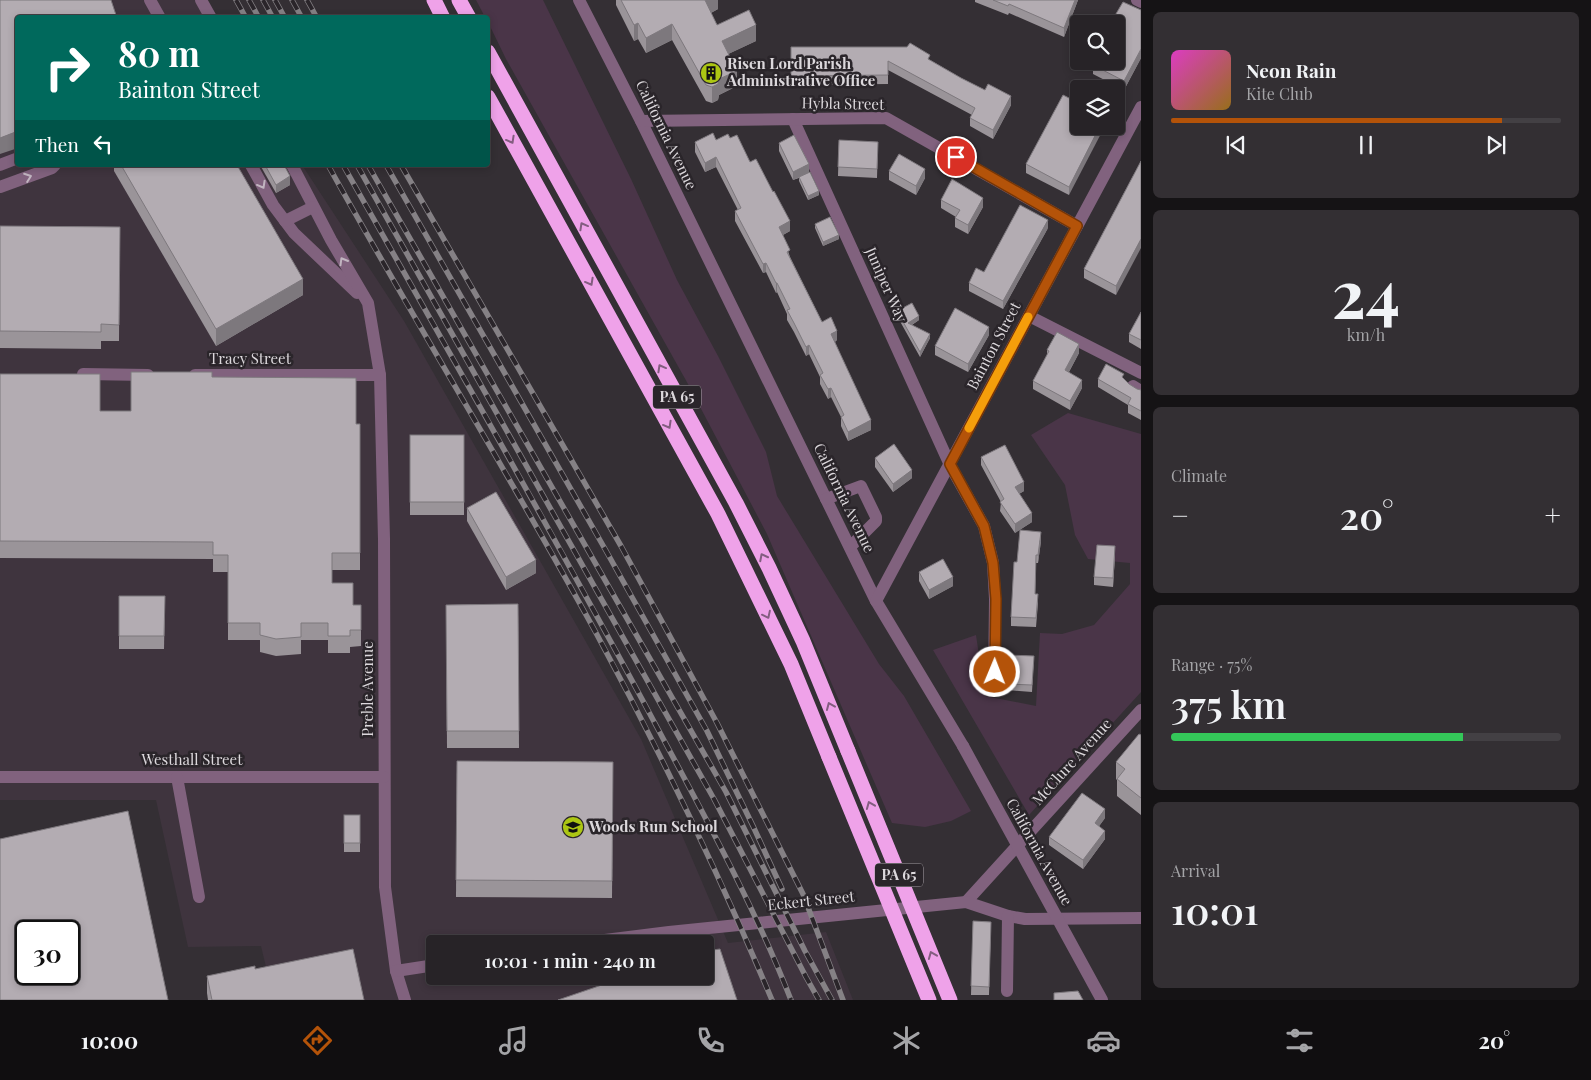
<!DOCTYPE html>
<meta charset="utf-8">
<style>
:root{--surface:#272327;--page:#332f33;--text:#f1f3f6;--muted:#a4a4a7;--line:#434044;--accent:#b45309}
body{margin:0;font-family:"Playfair Display",serif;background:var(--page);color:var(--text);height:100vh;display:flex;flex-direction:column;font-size:19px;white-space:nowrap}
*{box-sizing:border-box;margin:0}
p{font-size:16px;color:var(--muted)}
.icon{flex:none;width:28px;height:28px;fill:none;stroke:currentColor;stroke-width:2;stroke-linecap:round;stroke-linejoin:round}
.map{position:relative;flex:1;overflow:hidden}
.panel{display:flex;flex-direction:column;gap:12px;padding:12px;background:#151315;width:450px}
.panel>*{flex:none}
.banner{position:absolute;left:15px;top:15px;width:475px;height:152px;border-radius:5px;box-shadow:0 2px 8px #0003,0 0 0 1px var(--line);background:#00695c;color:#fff;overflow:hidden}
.buttons{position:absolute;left:1070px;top:15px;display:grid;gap:10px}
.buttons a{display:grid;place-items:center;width:55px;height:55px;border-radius:5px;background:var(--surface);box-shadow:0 2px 8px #0003,0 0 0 1px var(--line);font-size:25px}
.speed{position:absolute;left:15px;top:920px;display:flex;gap:10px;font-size:25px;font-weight:700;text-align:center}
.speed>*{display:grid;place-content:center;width:65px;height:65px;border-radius:50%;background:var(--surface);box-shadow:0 2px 8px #0003,0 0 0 1px var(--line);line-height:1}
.speed .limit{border:2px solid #111;border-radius:8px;background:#fff;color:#111}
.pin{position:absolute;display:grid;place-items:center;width:42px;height:42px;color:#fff;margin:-21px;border:2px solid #fff;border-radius:50%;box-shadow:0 1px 5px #0007}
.me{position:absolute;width:55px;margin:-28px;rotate:1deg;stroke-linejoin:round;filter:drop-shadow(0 0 4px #0008)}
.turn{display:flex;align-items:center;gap:18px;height:105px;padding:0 20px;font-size:22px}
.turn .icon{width:65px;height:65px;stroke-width:2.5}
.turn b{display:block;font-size:35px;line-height:42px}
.then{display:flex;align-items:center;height:48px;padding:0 20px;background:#0003;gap:10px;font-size:19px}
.big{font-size:38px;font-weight:600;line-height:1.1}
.panel .widget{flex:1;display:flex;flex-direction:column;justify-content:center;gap:8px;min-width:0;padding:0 18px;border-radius:8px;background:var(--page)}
.panel .dial{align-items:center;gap:0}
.dial b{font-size:65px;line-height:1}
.song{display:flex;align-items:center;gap:15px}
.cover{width:60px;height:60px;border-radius:8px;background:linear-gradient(135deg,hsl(310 70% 55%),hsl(40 70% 35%))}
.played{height:5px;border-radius:2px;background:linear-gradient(90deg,var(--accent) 85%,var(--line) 85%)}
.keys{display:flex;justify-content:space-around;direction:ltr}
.heat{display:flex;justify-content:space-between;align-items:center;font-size:28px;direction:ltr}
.charge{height:8px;border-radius:4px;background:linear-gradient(90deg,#34c759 75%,var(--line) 0)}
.trip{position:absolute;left:426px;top:935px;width:288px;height:50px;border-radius:5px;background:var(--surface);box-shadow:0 2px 8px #0003,0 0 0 1px var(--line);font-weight:600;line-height:50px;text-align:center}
.menu{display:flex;height:80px;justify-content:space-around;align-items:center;background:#100e10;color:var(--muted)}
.menu .icon{width:35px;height:35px}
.menu .current{color:var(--accent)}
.menu b{font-size:22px;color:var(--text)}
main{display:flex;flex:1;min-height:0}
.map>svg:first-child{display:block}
.built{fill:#3f343e;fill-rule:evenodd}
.green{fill:#4a3548}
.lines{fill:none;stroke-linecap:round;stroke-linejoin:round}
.minor{stroke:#81627e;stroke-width:12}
.highway{stroke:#efa2e9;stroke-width:15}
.rail-casing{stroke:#858185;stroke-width:5.5}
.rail{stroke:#2a252a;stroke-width:4;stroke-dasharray:11;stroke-linecap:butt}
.minor-bridge{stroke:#81627e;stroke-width:12}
.highway-bridge{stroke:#efa2e9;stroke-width:15}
.wall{fill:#9a9499}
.shaded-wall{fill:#7d787d}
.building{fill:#b3acb2;stroke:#7d787d;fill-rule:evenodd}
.oneway{stroke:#835d80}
.oneway2{stroke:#c1b5c0}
.route-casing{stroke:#753606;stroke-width:12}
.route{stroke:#b45309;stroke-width:9}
.slow{stroke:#f59e0b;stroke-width:9}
.labels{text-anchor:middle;stroke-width:5;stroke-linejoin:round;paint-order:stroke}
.shield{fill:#2a252a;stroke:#a7a2a7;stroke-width:1}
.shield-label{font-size:14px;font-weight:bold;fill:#dcd8dc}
.poi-label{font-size:15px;font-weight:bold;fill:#dcd8dc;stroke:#2a252a;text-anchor:start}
.street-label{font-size:15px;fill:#dcd8dc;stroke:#2a252a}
</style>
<main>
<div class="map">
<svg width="1141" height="1000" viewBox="0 0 1141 1000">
<rect width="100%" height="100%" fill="#342f34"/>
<!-- built -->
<path class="built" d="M0 0H201L211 17 18 18V165H302L404 321 641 739 728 943 826 932 853 1000H274L261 946 188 947 156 800H0ZM435 944H705V976H435Z"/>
<!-- green -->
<g class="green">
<path d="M476 0H543L631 179 677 280 718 356 766 452 777 496 879 664 904 696 971 811 951 821 925 827 892 823 767 534 688 384 506 59 488 22V18L485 17Z"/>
<path d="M1068 413 1141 434V692L1029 815 933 650 976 635 985 696 1036 706 1040 633 1062 634 1094 625 1130 584V563L1088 559 1075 535 1065 485 1031 435Z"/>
</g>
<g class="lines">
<!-- minor -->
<g class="minor">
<path d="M150 0 160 18"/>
<path d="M201 0 211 18"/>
<path d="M579 0 641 121 876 601 963 746"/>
<path d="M1137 0 1141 2"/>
<path d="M793 119 950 465 984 526 993 563 995 599 994 688"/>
<path d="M641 121 886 118 1077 226"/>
<path d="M0 165 18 158"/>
<path d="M251 165 273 205 294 233 357 293"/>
<path d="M292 165 331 240 368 303 380 375 384 539 385 887 396 971 405 1000"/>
<path d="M0 187 52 168 55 165"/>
<path d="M285 221 313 207"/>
<path d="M1029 316 1141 373"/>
<path d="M83 374 148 375"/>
<path d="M195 375H380"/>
<path d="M1133 386 1141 391"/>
<path d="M826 499 861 486 876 517V521L850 547"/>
<path d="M876 601 1141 107"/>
<path d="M0 777H384"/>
<path d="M177 777 199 897"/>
<path d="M966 902 1141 710"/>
<path d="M573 944 669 932 966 902 1008 916 1025 919 1141 918"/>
<path d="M396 971 435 965"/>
<path d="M1007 991 1008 916"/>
</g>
<!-- highway -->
<g class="highway">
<path d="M434 0 443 18"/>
<path d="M459 0 469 18"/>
<path d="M488 52 736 503 769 568 803 641 848 751"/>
<path d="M488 97 718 514 791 664 829 757"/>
</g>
<!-- rail casing -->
<g class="rail-casing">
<g id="rail">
<path d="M236 0 246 18"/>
<path d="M249 0 259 18"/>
<path d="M263 0 273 18"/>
<path d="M275 0 285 18"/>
<path d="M292 0 302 18"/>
<path d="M307 0 317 18"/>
<path d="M328 165C415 322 509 474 595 631 660 751 719 874 772 1000"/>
<path d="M343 165C444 343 546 521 643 701 695 799 751 897 791 1000"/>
<path d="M357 165 714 799 806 977 819 1000"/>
<path d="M368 165 726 792 805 951 832 1000"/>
<path d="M386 165 605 549 707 731 753 826 782 889"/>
<path d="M401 165 621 546 717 723 803 894 843 1000"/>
</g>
</g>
<!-- rail -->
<use href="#rail" class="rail"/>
<!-- minor-bridge -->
<path class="minor-bridge" d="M963 746 1102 1000"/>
<!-- highway-bridge -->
<g class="highway-bridge">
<path d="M848 751 950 1000"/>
<path d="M829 757 929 1000"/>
</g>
</g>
<!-- wall -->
<g class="wall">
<path d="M616 0H718V9L711 13 717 25 756 41 728 54 737 86 719 95 718 100 712 103 706 101 672 40 646 53 638 39 634 41 616 5Z"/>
<path d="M975 0H1078L1064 37 1009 13 1008 15 975 2Z"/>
<path d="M1141 10V58L1124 90 1093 74V65Z"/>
<path d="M791 47 930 60 961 78 1011 105 993 139 970 126V118L972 115 888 70V84L791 85Z"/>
<path d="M1079 103 1069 195 1026 173V164Z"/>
<path d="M730 138 750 162 790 231 783 235 790 257 822 322 837 340 835 342 871 430 848 441 841 426V417L831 397 828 399 820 384V377L809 354 806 356 794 332 787 320V314L777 292 776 293 766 272 763 273 735 221V211L738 210 716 167 705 172 695 152V142Z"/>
<path d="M839 140 878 142 877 178 838 176Z"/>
<path d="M779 143 809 172 819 195 808 200 799 181V178L793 180 779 151Z"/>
<path d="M1141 161 1116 295 1084 278V269Z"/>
<path d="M114 165H237L303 295 216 346 114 171Z"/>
<path d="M260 165H284L290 185 276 193Z"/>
<path d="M889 171 925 178 916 195 889 180Z"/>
<path d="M941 200 983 207 968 234 955 227V218L956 217 941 208Z"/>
<path d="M815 224 839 239 823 246 815 228Z"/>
<path d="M0 226 120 227 119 341H101V349L0 348Z"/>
<path d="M1048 228 1003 309 969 291V283Z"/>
<path d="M897 311 919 320 912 325 930 338 920 357 897 316Z"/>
<path d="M1141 312V349L1129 342V334Z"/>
<path d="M989 335 968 372 935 355V346Z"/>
<path d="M1047 350 1079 353 1069 372 1082 388 1070 410 1033 389V381L1047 356Z"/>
<path d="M0 374 100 411H131L212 377 356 424H360V570H332V583L353 605H361V646L350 647V653H328V640H301V654L276 656 260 652V640H228V572H213V559L0 558Z"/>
<path d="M1098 379H1124L1129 384 1137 389 1141 390V420L1128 413V405L1098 387Z"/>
<rect x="410" y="435" width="54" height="80"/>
<path d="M981 457 1024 491 1019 494 1032 522 1015 533 1000 511 1001 502 981 465Z"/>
<path d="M875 458 912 478 893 492 875 467Z"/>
<path d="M467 508 536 573 506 590 467 521Z"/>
<path d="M1041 541 1038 563H1036L1035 594 1038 603 1036 627 1011 626V617L1017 562Z"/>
<path d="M1115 555 1113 587 1094 585V577Z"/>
<path d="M919 572 953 586 929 599 919 581Z"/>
<path d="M119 596H165L164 649H119Z"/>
<path d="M518 604 519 748H447L446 605Z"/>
<path d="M1034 656 1032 692 1007 690 1008 675H1006V669Z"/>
<path d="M1141 735V815L1117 796V780L1116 779V762Z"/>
<path d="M457 761 613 762 612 898 456 897Z"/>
<rect x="344" y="815" width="16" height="37"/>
<path d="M1105 818 1099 826 1105 839 1083 869 1049 845V837Z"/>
<path d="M973 921 991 922 989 995H971Z"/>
<path d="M255 969 364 1000H208L207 993V976Z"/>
</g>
<!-- shaded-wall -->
<g class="shaded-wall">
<path d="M705 0H718V9L705 16Z"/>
<path d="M1075 0H1078L1064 37V28Z"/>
<path d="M638 23V39L634 41V25Z"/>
<path d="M672 24V40L646 53V38Z"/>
<path d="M756 25V41L722 57V41Z"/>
<path d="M1141 49V58L1124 90V81Z"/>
<path d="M737 71V86L719 95 718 100 712 103V87L719 79Z"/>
<path d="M1011 96V105L993 139V130Z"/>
<path d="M1100 126H1105L1069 195V187Z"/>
<path d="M18 131V148L0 154V138Z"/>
<path d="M716 157V167L705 172V163Z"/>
<path d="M809 164V173L793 180V172Z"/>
<path d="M925 169V178L916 195V186Z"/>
<path d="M290 176V185L276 193V185Z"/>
<path d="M819 191V195L808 200V196Z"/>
<path d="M983 198V207L968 234V225Z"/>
<path d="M1048 220V228L1003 309V301Z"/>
<path d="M790 221V231L779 237V227Z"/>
<path d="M839 235V239L823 246V242Z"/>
<path d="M1141 239V248L1116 295V286Z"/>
<path d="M766 263V272L763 273V264Z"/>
<path d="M303 279V295L216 346V329Z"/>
<path d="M776 283H777V292L776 293Z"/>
<path d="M919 316V320L908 327V323Z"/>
<path d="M989 327V335L968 372V364Z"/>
<path d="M837 331V340L831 343V334Z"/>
<path d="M930 334V338L920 357V352Z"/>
<path d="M1079 344V353L1065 379V370Z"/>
<path d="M809 345V354L806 356V347Z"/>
<path d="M1082 380V388L1070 410V401Z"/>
<path d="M831 388V397L828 399V389Z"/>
<path d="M871 420V430L848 441V432Z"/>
<path d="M912 470V478L893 492V484Z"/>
<path d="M1024 482V491L1015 496V487Z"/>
<path d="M1032 513V522L1015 533V524Z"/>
<path d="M1041 532V541L1038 563V555Z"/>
<path d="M1115 546V555L1113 587V578Z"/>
<path d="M536 560V573L506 590V577Z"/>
<path d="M953 577V586L929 599V590Z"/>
<path d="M1105 809V818L1095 832V823Z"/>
<path d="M1105 831V839L1083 869V860Z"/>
</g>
<!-- building -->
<g class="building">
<path d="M0 0H111L117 18H18V131L0 138Z"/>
<path d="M621 0H705L717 25 749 10 756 25 722 41 737 71 719 79 718 84 712 87 706 85 672 24 646 38 638 23 634 25Z"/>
<path d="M993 0H1075L1064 28 1009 4 1008 6Z"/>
<path d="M1123 2 1141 10V49L1124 81 1093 65 1095 61H1116V24H1110Z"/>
<path d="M910 43 930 55 928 59 961 78 985 90 988 84 1011 96 993 130 970 118 975 108 888 61V75L791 76V47H907Z"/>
<path d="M1063 95 1079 103V126H1100L1069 187 1026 164Z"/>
<path d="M713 133 716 140 728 134 730 138 737 135 750 162 756 159 773 192 774 191 790 221 779 227 790 250 787 252 822 322 831 317 837 331 831 334 871 420 848 432 841 417 844 415 831 388 828 389 820 375 823 373 809 345 806 347 794 323 787 310 790 309 777 283H776L766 263 763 264 735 211 741 208 716 157 705 163 695 142Z"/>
<path d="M794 135 809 164 793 172 779 143Z"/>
<path d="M839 140 878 142 877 169 838 167Z"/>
<path d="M899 154 925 169 916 186 889 171Z"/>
<path d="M1141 161V239L1116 286 1084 269Z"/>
<path d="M121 165H237L303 279 216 329Z"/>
<path d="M265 165H284L290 176 276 185Z"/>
<path d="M810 172 819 191 808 196 799 177Z"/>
<path d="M952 179 983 198 968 225 955 218 960 210 941 200Z"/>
<path d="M1020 205 1048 220 1003 301 969 283 976 268 984 272Z"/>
<path d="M830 217 839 235 823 242 815 224Z"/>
<path d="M0 226 120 227 119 325 101 324V332L0 331Z"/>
<path d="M912 303 919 316 908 323 930 334 920 352 897 311Z"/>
<path d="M955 308 989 327 968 364 935 346Z"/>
<path d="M1141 312V340L1129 334Z"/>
<path d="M1057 332 1079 344 1065 370 1082 380 1070 401 1033 381 1049 351 1047 350Z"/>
<path d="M1106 364 1124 374 1122 377 1129 384 1137 389 1141 390V411L1128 404 1131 398 1098 379Z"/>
<path d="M131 372H212V377L356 378V424H360V553H332V583H353V605H361V630H350V636H328V623H301V637L276 639 260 635V623H228V555H213V542L0 541V374H100V411H131Z"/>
<rect x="410" y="435" width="54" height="67"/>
<path d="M894 444 912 470 893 484 875 458Z"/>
<path d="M1005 445 1024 482 1015 487 1032 513 1015 524 1000 502 1004 499 981 457Z"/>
<path d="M496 492 536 560 506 577 467 508Z"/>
<path d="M1020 530 1041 532 1038 555H1036L1035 594H1038L1036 618 1011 617 1014 562H1017Z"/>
<path d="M1097 545 1115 546 1113 578 1094 577Z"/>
<path d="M943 559 953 577 929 590 919 572Z"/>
<path d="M119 596H165L164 636H119Z"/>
<path d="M518 604 519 731H447L446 605Z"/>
<path d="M1007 655 1034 656 1032 685 1007 684 1008 669H1006Z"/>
<path d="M1139 734 1141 735V798L1117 779 1125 769 1116 762Z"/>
<path d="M457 761 613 762 612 881 456 880Z"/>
<path d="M1082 793 1105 809 1095 823 1105 831 1083 860 1049 837Z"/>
<path d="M128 811 168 1000H0V839ZM26 931H69V974H26Z"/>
<rect x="344" y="815" width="16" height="28"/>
<path d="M973 921 991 922 989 987 971 986Z"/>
<path d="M353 949 364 1000H212L207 976 255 966V969Z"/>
<path d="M720 949 737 1000H558L628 976H705V951Z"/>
<path d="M1078 991 1083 1000H1054V993Z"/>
</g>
<!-- one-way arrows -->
<defs><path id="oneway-chevron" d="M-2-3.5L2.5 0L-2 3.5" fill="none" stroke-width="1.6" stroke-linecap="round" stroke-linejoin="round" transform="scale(1.25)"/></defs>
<g class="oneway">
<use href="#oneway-chevron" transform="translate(511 140) rotate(61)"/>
<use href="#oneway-chevron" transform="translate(583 226) rotate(-119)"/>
<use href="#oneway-chevron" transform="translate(590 282) rotate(61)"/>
<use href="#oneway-chevron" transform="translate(661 368) rotate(-119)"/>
<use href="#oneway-chevron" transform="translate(668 425) rotate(61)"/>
<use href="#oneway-chevron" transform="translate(763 557) rotate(-117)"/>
<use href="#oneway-chevron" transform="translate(767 615) rotate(64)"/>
<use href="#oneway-chevron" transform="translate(830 706) rotate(-113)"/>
<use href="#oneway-chevron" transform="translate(870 805) rotate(-112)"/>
<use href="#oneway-chevron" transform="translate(932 955) rotate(-112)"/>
</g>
<g class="oneway2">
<use href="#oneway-chevron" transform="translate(28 177) rotate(-20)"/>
<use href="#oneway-chevron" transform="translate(262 185) rotate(61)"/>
<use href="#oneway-chevron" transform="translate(343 261) rotate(-120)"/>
</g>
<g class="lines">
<!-- route casing -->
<g class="route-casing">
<path id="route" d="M956 157 1077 226 950 464 984 526 993 563 996 599 995 672"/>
</g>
<!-- route -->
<use href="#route" class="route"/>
<!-- slow -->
<path class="slow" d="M969 428 1028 317"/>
</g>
<!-- icons -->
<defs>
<g id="building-disc" transform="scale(1.125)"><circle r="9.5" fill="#acc613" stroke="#2a252a"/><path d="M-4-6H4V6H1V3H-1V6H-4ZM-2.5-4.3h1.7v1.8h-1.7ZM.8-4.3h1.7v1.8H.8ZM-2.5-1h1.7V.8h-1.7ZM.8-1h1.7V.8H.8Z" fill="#111"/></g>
<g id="school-disc" transform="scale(1.125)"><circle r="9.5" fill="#acc613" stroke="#2a252a"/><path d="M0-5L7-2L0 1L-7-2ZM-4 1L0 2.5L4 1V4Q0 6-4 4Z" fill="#111"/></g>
</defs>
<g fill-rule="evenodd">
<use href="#building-disc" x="711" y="73"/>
<use href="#school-disc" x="573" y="827"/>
</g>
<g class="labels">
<!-- shield labels -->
<g class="shield">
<rect x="653" y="385.5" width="48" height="23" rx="4"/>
<rect x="875" y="863.5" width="48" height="23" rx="4"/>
</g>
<g class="shield-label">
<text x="677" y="402">PA 65</text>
<text x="899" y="880">PA 65</text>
</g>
<!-- poi labels -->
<g class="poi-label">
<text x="727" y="69">Risen Lord Parish<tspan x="727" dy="17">Administrative Office</tspan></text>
<text x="589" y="832">Woods Run School</text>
</g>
<!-- street labels -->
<g class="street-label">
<text transform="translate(843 104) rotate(1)" y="5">Hybla Street</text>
<text transform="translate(666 135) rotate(64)" y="5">California Avenue</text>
<text transform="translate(886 285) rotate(66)" y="5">Juniper Way</text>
<text transform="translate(994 346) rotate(-62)" y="5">Bainton Street</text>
<text x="250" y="364">Tracy Street</text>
<text transform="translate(844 498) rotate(64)" y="5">California Avenue</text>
<text transform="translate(368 689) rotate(-90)" y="5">Preble Avenue</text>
<text x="192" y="765">Westhall Street</text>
<text transform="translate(1072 762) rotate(-48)" y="5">McClure Avenue</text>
<text transform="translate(1039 852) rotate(61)" y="5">California Avenue</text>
<text transform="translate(811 901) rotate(-6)" y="5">Eckert Street</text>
</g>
</g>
</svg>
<div class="buttons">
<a><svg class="icon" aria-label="search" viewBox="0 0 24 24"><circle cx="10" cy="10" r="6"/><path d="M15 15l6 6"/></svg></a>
<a><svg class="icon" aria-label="layers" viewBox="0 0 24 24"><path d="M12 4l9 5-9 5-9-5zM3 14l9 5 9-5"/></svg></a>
</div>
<div class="speed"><div class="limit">30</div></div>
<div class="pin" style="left:956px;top:157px;background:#d93025"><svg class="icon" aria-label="arrive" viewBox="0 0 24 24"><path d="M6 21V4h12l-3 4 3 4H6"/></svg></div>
<svg class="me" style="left:995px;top:672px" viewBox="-20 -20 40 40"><circle r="17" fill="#b45309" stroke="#fff" stroke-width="3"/><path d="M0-11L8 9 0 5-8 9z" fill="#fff"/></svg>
<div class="trip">10:01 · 1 min · 240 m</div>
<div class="banner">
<div class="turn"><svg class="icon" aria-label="right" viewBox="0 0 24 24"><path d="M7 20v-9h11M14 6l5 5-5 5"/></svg><div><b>80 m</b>Bainton Street</div></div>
<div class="then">Then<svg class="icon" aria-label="left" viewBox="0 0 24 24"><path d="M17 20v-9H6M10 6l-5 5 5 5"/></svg></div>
</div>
</div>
<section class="panel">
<div class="widget">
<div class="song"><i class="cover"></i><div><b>Neon Rain</b><p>Kite Club</p></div></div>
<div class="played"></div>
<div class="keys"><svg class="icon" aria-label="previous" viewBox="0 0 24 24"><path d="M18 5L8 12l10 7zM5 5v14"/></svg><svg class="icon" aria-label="pause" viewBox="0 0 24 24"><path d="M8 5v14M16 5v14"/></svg><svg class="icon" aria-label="next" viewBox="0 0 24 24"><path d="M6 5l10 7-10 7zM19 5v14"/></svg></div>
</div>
<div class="widget dial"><b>24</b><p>km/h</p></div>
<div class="widget"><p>Climate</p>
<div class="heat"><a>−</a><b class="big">20°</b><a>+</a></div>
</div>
<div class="widget"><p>Range · 75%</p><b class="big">375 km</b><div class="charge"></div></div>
<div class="widget"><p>Arrival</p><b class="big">10:01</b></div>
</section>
</main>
<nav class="menu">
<b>10:00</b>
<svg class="icon current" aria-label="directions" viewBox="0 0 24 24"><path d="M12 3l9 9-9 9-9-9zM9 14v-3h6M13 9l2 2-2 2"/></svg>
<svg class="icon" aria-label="music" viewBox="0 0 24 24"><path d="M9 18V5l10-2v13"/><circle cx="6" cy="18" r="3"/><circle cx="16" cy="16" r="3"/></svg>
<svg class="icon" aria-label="phone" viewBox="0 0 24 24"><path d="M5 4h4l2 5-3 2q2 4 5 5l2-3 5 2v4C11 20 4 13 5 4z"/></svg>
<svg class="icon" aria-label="climate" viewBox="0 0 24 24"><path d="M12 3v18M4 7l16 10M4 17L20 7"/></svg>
<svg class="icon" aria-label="car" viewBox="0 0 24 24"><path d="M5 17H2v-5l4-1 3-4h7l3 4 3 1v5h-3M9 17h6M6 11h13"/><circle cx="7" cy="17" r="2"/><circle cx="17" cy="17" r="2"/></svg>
<svg class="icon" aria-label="filters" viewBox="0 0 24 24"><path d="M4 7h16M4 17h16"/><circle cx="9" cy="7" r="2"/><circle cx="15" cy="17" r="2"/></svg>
<b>20°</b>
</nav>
